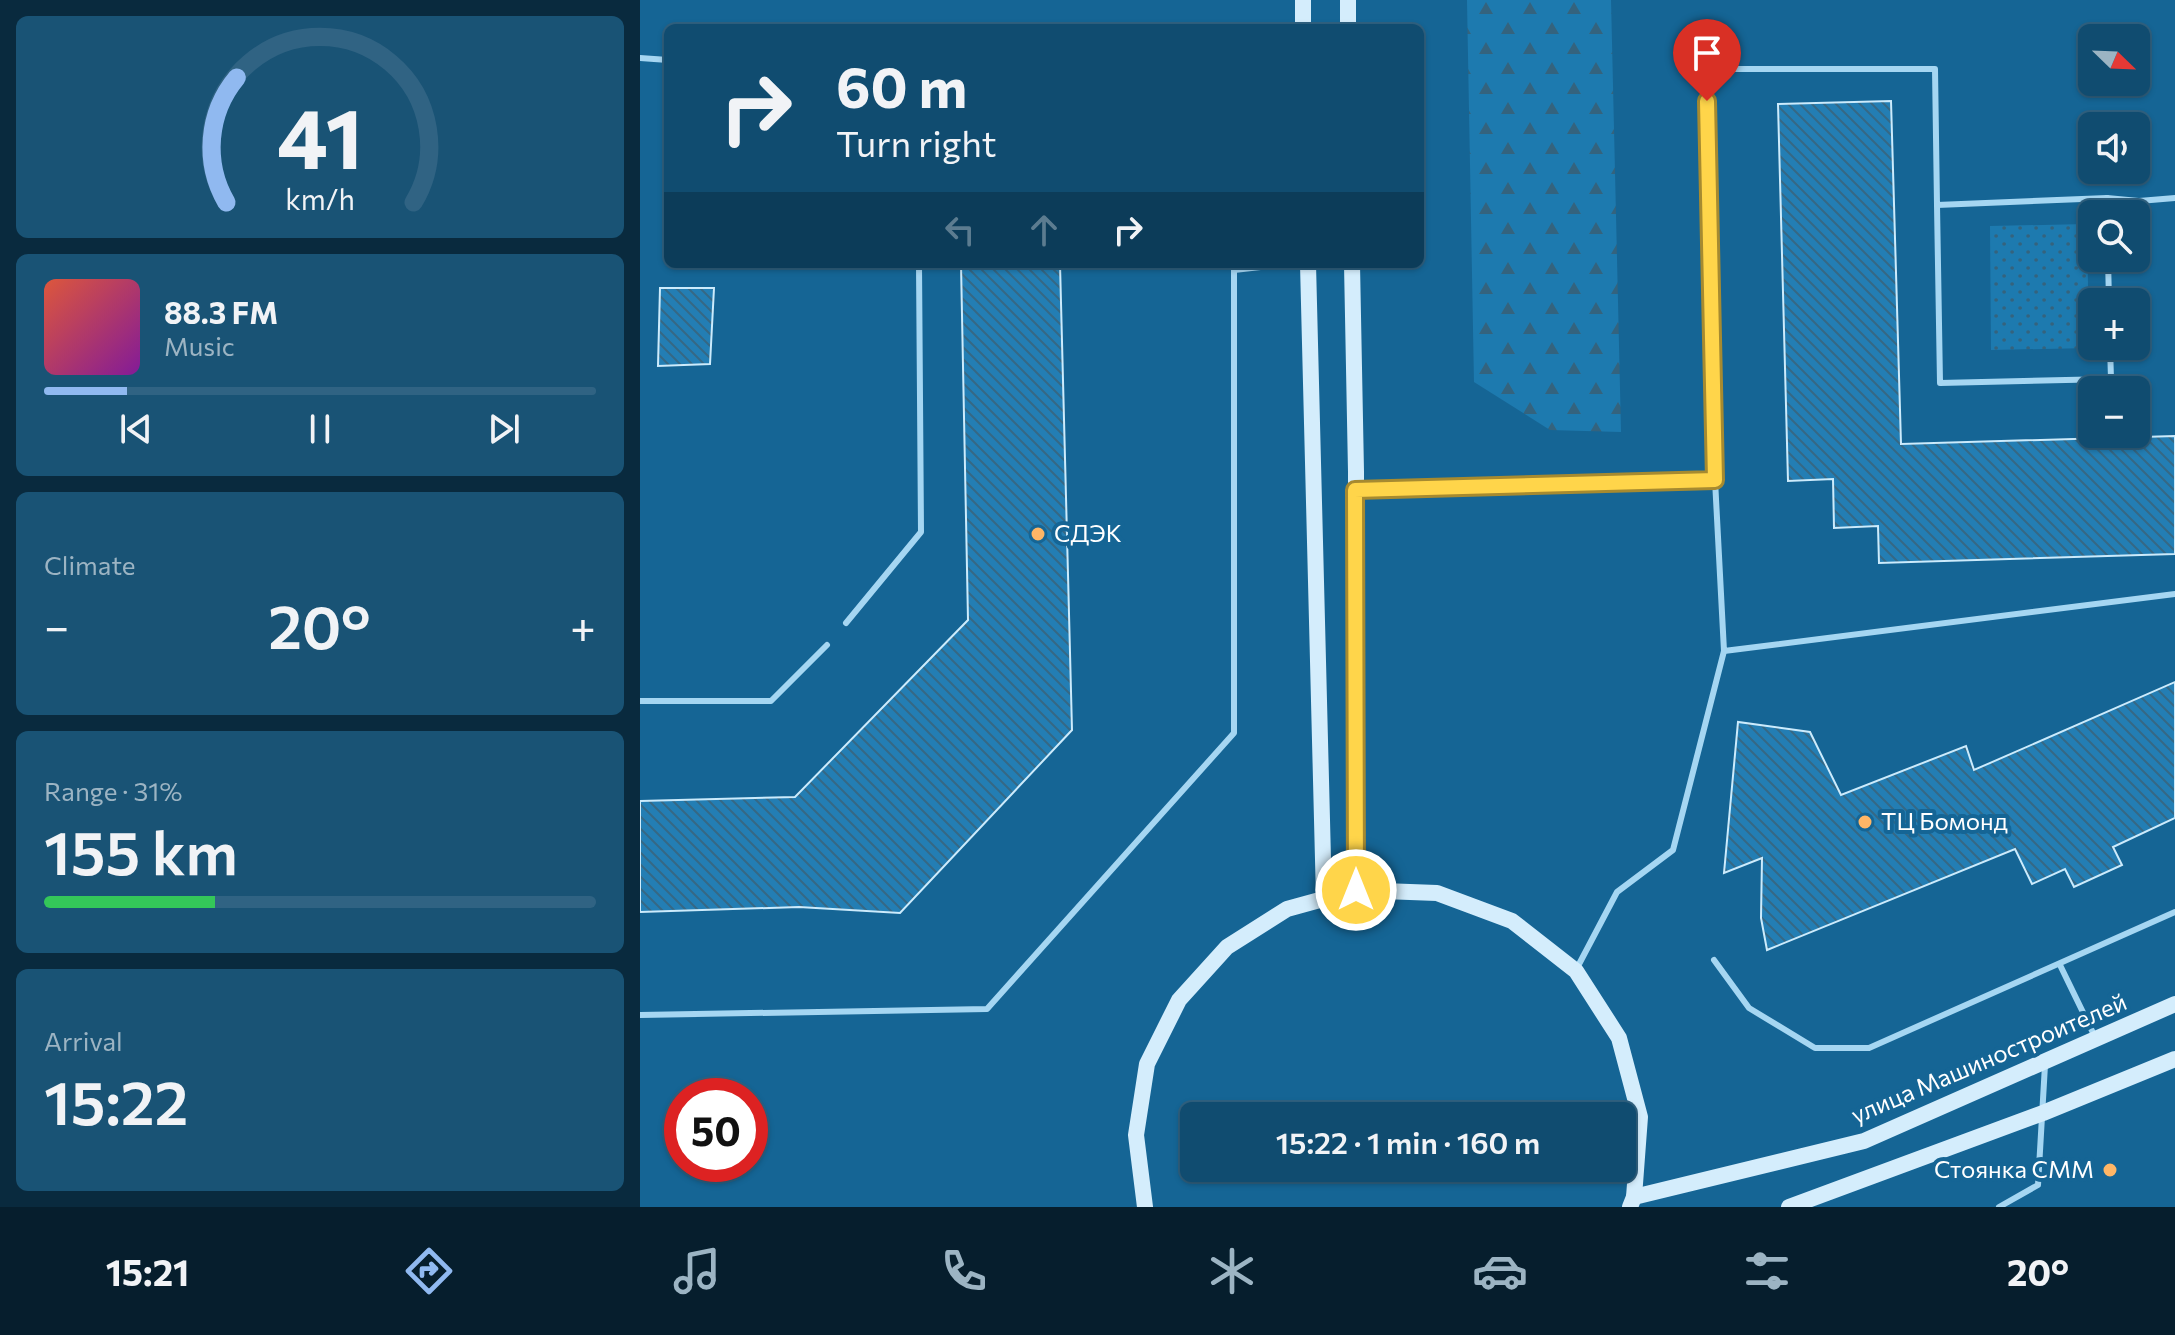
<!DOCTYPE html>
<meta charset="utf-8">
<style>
:root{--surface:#104c70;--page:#195375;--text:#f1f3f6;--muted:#9cb4c3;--line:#306383;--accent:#90b9f0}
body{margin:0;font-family:Commissioner,sans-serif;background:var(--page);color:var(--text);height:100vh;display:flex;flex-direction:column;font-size:30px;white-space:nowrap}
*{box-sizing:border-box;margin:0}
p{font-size:26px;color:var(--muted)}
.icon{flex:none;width:44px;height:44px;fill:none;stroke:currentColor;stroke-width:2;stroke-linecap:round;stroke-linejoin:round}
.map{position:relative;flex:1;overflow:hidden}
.side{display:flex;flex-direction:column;gap:16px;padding:16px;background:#092a3e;width:640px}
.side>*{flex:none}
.guide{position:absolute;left:24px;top:24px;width:760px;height:244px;border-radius:12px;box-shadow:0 2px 6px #0004,0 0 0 2px var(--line);background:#104c70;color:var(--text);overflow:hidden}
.needle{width:52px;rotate:113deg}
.fabs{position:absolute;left:1438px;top:24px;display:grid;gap:16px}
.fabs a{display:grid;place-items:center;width:72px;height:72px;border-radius:12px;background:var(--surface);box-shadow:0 2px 6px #0004,0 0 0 2px var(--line);font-size:40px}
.speed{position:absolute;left:24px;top:1078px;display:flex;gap:16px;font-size:40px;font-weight:700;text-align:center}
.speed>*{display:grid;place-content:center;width:104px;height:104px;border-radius:50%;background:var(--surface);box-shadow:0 2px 6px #0004,0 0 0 2px var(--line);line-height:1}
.speed .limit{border:12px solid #d22;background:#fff;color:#111}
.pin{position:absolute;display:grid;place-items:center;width:68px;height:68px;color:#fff;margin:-82px -34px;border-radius:50% 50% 50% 0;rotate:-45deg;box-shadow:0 0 8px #0007}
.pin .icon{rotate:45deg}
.me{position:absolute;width:88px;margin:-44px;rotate:0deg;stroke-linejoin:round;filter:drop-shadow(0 0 6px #0008)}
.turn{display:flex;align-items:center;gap:28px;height:168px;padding:0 40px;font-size:36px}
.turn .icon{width:104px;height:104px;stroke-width:2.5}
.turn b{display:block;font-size:56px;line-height:68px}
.lanes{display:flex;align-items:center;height:76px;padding:0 40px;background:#0003;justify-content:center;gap:40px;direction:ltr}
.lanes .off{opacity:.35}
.big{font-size:60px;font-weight:600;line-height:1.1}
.side .card{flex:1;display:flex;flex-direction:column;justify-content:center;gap:12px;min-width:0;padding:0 28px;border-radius:12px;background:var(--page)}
.side .dial{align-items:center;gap:0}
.dial svg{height:208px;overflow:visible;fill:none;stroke:var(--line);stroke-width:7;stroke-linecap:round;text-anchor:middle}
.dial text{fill:var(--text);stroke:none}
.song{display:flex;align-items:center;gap:24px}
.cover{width:96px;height:96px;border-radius:12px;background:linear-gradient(135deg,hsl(10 70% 55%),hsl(290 70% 35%))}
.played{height:8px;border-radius:4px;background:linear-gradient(90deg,var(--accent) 15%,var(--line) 15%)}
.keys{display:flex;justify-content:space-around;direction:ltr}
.heat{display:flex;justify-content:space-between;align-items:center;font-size:44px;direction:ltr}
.charge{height:12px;border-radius:6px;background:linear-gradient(90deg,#34c759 31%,var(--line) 0)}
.trip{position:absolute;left:540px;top:1102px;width:456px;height:80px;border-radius:12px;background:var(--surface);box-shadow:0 2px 6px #0004,0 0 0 2px var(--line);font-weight:600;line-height:80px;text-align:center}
.menu{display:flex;height:128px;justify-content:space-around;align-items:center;background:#061e2d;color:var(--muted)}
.menu .icon{width:56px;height:56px}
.menu .active{color:var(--accent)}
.menu b{font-size:36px;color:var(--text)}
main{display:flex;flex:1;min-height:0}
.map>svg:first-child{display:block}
.forest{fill:url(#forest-firs)}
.park{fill:url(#park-dots)}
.building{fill:url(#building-back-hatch);stroke:#ccebfc;stroke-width:2}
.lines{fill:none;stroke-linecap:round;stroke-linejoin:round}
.lane{stroke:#a5d6f2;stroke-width:6}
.secondary{stroke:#d4edfc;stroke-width:16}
.route-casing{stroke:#a68a30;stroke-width:20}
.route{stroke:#ffd54a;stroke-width:14}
.poi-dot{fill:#ffb666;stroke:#156595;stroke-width:3}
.labels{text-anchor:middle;stroke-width:8;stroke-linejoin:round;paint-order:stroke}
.poi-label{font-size:24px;fill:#fff;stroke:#156595;text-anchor:start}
.street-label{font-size:24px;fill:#fff;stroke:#156595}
</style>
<main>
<section class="side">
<div class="card dial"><svg viewBox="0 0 100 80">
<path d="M14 69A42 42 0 1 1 86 69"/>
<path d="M14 69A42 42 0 0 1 18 21" stroke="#90b9f0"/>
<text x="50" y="56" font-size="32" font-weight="700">41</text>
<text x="50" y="72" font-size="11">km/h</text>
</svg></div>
<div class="card">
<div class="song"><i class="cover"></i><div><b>88.3 FM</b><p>Music</p></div></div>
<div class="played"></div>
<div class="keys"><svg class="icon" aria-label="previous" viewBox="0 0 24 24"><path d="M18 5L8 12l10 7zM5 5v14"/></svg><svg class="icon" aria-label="pause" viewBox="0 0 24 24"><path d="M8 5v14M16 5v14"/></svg><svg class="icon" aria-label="next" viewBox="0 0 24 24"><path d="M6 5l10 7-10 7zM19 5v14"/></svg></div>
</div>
<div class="card"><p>Climate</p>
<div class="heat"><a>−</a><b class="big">20°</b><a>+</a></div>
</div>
<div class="card"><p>Range · 31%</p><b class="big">155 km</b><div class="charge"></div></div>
<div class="card"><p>Arrival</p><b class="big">15:22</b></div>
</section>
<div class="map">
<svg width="1535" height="1207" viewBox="0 0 1535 1207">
<defs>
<pattern id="forest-firs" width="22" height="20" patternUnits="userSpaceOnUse" patternTransform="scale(2)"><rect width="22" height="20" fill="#1d7aaf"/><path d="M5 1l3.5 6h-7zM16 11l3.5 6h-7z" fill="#34637e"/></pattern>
<pattern id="park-dots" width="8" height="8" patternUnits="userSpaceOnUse" patternTransform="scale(2)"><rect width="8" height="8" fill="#1d7aaf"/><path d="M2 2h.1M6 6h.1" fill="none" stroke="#34637e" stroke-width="1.8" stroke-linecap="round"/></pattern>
<pattern id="building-back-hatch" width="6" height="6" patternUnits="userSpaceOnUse" patternTransform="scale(2)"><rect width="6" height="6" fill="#237eb4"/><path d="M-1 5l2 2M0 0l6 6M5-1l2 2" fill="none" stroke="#356885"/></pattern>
</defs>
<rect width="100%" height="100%" fill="#156595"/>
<!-- forest -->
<path class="forest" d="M827 0H971L981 432 910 430 834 382Z"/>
<!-- park -->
<path class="park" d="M1447 224 1449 348 1351 350 1350 226Z"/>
<!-- building -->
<g class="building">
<path d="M1251 101 1261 444 1535 436V554L1239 563 1238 526 1194 528 1193 479 1148 481 1138 104Z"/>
<path d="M321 264H420L432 730 260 913 159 907 0 912V801L155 797 328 620Z"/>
<path d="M20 288H74L70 364 18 366Z"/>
<path d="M1535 682V818L1473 847 1482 865 1434 887 1425 869 1392 884 1375 849 1127 950 1121 918 1122 858 1084 873 1098 722 1170 732 1201 795 1326 746 1334 770Z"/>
</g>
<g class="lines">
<!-- lane -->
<g class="lane">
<path d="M0 58 28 60"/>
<path d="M1535 198 1499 201 1467 198 1297 205 1295 69H1067L1075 480 1084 651 1535 594"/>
<path d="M1297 205 1300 383 1471 379 1470 346"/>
<path d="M1467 214V198"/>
<path d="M1468 258 1469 302"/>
<path d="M719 490 1075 480"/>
<path d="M206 623 281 532 279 264"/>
<path d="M0 701H131L187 645"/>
<path d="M1074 960 1109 1008 1175 1048H1229L1535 912"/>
<path d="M1420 965 1455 1037"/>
<path d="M937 968 977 892 1033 850 1084 651"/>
<path d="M0 1015 347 1009 594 733V270L647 264"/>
<path d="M1359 1207 1398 1185 1405 1065"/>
</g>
<!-- secondary -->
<g class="secondary">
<path d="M663 0V28"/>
<path d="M708 0V28"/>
<path d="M668 264 684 899"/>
<path d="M712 264 716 472V890"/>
<path d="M994 1197 1224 1141 1535 1004"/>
<path d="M505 1207 496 1135 507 1064 539 1000 587 947 647 909 716 890 797 893 872 921 936 971 979 1038 1000 1117 994 1197 990 1207"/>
<path d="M1149 1207 1403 1113 1535 1059"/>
</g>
</g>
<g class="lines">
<!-- route casing -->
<g class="route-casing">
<path id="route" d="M716 890 715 490 1075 480 1067 101"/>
</g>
<!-- route -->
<use href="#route" class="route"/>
</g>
<!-- markers -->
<g class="poi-dot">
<circle cx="398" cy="534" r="8"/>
<circle cx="1225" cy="822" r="8"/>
<circle cx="1470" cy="1170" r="8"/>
</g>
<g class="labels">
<!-- poi labels -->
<g class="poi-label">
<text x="414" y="542">СДЭК</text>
<text x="1241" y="830">ТЦ Бомонд</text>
<text x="1454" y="1178" text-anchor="end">Стоянка СММ</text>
</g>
<!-- street labels -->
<g class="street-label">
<text transform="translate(1349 1059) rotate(-23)" y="8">улица Машиностроителей</text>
</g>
</g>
</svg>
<div class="fabs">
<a><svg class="needle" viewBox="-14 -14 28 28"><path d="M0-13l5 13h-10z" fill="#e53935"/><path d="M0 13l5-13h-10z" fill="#9cb4c3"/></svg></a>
<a><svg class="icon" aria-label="sound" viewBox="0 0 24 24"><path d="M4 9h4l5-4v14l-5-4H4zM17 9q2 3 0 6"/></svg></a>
<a><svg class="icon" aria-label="search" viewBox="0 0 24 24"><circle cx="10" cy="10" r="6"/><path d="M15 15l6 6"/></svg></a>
<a>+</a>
<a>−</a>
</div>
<div class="speed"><div class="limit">50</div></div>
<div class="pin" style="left:1067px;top:101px;background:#d93025"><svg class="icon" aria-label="arrive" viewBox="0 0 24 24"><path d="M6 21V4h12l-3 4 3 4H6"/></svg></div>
<svg class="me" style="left:716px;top:890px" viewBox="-20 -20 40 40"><circle r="17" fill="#ffd54a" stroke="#fff" stroke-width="3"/><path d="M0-11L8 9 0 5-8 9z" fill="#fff"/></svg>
<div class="trip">15:22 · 1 min · 160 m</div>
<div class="guide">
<div class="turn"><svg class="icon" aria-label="right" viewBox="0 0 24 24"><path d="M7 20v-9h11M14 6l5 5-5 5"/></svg><div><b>60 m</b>Turn right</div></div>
<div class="lanes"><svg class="icon off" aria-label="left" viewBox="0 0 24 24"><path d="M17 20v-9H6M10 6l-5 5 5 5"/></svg><svg class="icon off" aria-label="ahead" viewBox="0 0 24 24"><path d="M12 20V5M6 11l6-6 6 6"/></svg><svg class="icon" aria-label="right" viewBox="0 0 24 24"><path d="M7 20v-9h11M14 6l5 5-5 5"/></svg></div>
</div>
</div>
</main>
<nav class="menu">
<b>15:21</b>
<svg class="icon active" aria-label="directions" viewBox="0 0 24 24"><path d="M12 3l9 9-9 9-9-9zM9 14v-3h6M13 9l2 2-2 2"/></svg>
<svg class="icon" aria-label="music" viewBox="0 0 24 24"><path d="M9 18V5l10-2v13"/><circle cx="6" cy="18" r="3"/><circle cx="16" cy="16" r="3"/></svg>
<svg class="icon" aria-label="phone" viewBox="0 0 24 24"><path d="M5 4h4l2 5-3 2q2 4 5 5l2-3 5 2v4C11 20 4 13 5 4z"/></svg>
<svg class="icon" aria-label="climate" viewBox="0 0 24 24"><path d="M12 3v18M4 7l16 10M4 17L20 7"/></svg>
<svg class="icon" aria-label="car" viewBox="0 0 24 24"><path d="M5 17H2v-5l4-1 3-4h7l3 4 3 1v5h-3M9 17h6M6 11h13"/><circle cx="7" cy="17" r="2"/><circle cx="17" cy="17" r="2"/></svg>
<svg class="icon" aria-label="filters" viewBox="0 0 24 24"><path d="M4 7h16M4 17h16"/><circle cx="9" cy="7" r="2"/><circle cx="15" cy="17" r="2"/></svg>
<b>20°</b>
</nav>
